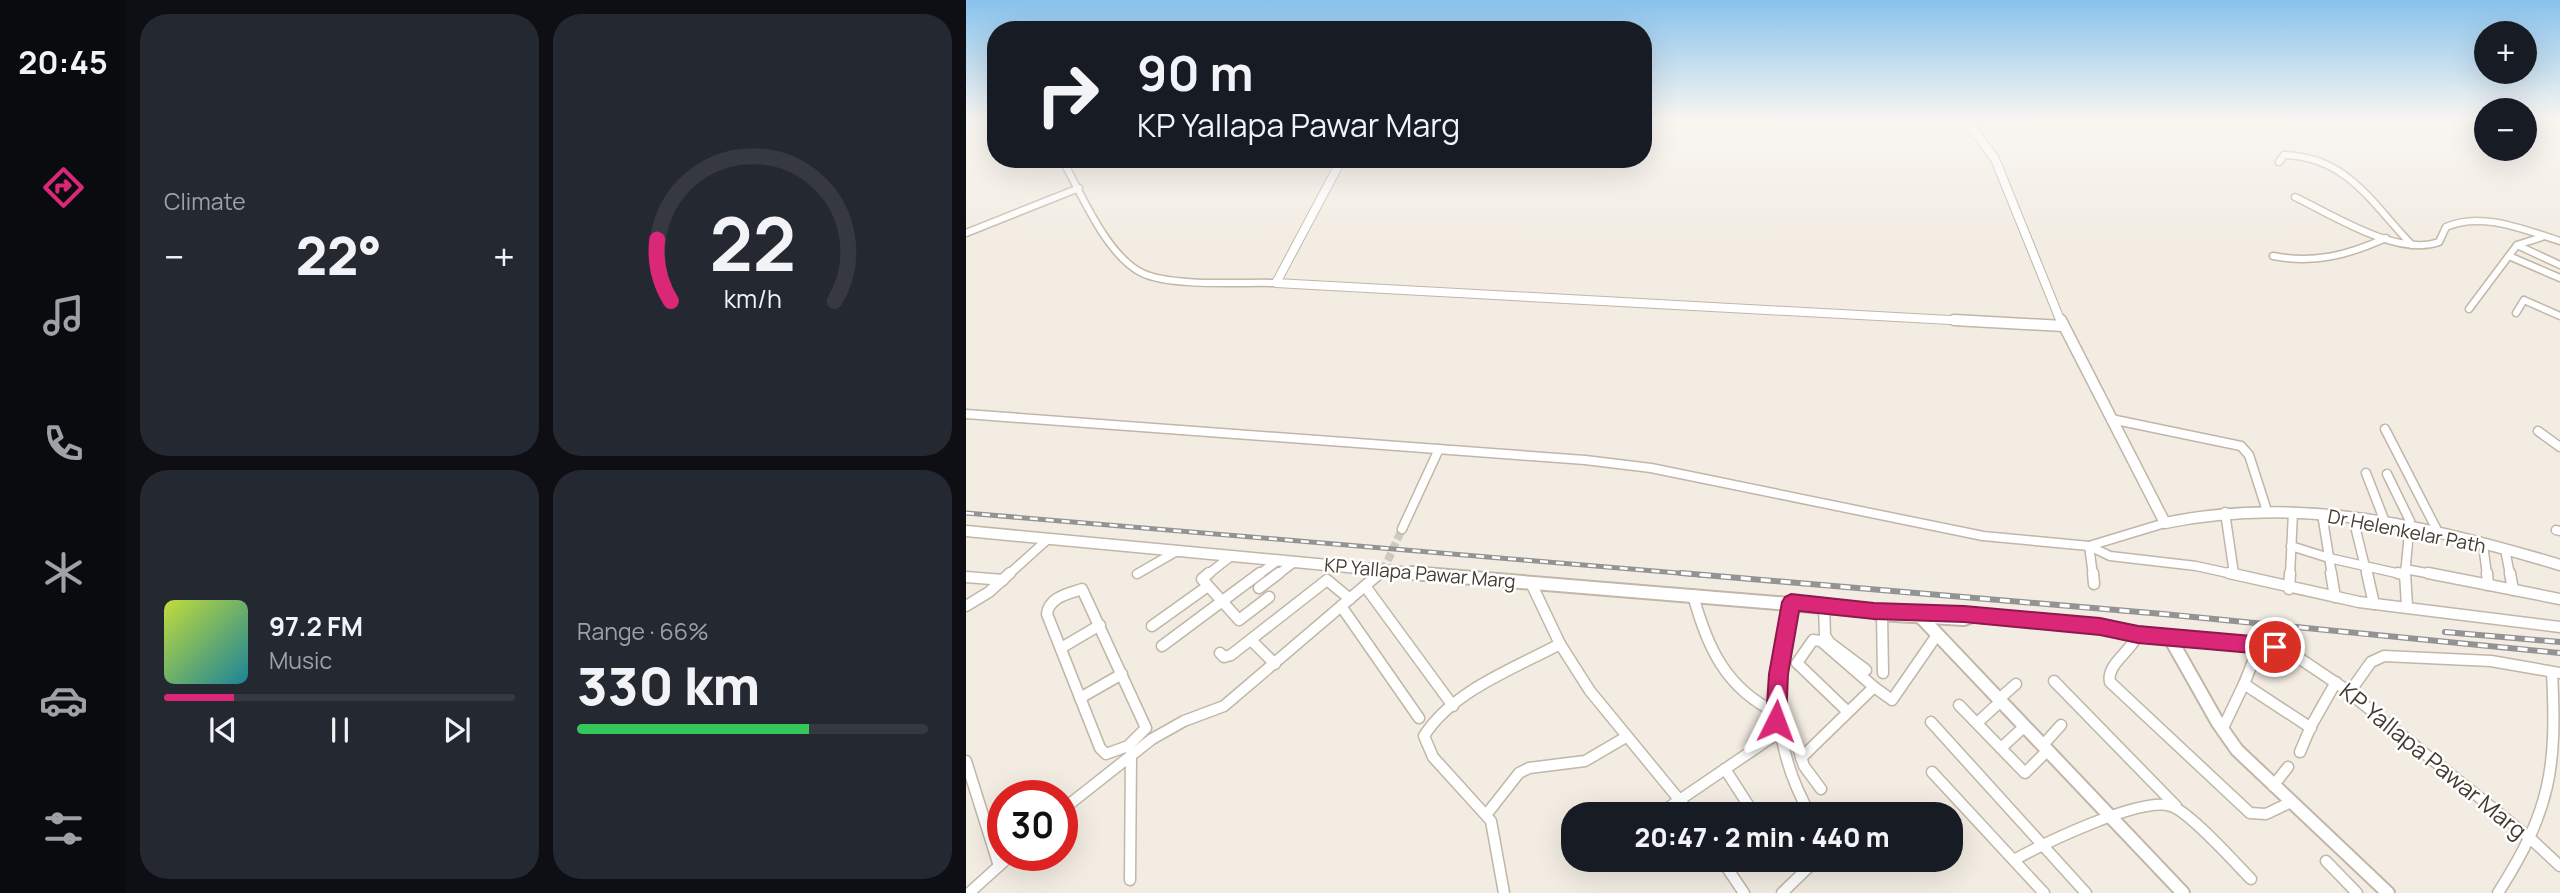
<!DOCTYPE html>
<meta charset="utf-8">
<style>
:root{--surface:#171b24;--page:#242831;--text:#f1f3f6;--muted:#9ea1a6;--line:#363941;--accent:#db2777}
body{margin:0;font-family:Manrope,sans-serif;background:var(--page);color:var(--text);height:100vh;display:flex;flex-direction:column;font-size:26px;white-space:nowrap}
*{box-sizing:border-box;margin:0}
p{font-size:23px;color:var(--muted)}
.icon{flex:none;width:38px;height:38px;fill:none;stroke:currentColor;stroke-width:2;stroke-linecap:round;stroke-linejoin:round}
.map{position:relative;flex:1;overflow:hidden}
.drawer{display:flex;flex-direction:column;gap:14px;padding:14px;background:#0d0f14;width:840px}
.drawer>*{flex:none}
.hud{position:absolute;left:21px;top:21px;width:665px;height:147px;border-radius:28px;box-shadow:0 7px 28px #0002;background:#171b24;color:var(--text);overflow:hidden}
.fabs{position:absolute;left:1508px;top:21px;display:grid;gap:14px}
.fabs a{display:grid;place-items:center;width:63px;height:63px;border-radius:50%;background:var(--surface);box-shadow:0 7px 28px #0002;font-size:35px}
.speed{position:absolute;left:21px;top:780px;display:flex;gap:14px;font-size:35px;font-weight:700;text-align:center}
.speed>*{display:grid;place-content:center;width:91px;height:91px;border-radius:50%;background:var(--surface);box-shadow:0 7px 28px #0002;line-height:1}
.speed .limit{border:10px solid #d22;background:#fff;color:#111}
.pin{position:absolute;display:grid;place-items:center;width:60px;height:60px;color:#fff;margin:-30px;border:4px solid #fff;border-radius:50%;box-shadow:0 2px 7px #0007}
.me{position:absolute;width:77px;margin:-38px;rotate:3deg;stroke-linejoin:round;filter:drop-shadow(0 0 5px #0008)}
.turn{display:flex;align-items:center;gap:24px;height:147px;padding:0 35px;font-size:32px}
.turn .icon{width:91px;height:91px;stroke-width:2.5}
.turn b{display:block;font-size:49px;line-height:60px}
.big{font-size:52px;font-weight:800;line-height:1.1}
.drawer .tile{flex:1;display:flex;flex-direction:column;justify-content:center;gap:10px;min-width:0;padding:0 24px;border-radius:28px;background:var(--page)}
.drawer .dial{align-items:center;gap:0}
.dial svg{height:182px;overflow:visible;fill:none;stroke:var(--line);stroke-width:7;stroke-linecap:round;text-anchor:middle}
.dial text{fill:var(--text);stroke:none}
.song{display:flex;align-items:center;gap:21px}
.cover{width:84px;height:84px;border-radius:10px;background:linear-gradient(135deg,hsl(70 70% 55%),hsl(190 70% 35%))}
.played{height:7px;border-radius:4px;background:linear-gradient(90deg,var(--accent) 20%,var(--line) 20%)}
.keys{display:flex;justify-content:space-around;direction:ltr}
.heat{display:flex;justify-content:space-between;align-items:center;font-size:38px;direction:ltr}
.charge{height:10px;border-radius:5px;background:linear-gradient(90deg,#34c759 66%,var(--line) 0)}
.drawer .tiles{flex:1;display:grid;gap:14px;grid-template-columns:repeat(2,1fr)}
.trip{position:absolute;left:595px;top:802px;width:402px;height:70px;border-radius:28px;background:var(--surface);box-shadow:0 7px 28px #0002;font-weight:800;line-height:70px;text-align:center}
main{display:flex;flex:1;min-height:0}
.tab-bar{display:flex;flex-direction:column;width:126px;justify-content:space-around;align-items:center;background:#090b0e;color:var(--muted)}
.tab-bar .icon{width:49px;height:49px}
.tab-bar .on{color:var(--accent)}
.tab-bar b{font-size:32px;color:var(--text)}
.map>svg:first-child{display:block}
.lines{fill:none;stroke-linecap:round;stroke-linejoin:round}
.minor-tunnel{stroke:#cfc9bf;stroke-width:8;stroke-dasharray:8 3.5;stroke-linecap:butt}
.minor-far2-casing{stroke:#c1b6a7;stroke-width:9}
.minor-far1-casing{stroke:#c1b6a7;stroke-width:11}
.minor-casing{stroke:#c1b6a7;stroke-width:13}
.tertiary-far2-casing{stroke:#c1b6a7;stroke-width:10}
.tertiary-far1-casing{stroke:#c1b6a7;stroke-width:13}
.tertiary-casing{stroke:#c1b6a7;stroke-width:16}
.minor-far2{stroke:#fff;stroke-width:6}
.minor-far1{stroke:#fff;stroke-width:8}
.minor{stroke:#fff;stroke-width:10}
.tertiary-far2{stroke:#fff;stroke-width:8}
.tertiary-far1{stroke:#fff;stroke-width:10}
.tertiary{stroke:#fff;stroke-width:12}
.rail-far1-casing{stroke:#939393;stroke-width:5}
.rail-casing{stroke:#939393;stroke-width:6}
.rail-far1{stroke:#fff;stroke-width:2.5;stroke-dasharray:8;stroke-linecap:butt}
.rail{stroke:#fff;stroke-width:3.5;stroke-dasharray:10;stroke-linecap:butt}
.route{fill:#db2777;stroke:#8e194d;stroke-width:2}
.labels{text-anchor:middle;stroke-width:5;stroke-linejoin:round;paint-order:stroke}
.street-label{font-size:19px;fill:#443c32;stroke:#fff}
.near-street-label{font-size:23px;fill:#443c32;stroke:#fff}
</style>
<main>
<nav class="tab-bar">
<b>20:45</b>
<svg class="icon on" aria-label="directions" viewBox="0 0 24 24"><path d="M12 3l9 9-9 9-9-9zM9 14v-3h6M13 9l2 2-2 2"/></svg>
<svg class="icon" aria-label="music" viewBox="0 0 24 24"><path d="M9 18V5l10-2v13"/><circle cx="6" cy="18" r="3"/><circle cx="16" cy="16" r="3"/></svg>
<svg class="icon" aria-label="phone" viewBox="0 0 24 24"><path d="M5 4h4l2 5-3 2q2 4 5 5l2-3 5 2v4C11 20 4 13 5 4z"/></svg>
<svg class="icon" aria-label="climate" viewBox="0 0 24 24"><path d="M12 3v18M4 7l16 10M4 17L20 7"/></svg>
<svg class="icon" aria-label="car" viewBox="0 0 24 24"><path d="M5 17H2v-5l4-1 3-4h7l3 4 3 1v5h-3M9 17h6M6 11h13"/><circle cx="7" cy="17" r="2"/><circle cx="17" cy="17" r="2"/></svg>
<svg class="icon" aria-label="filters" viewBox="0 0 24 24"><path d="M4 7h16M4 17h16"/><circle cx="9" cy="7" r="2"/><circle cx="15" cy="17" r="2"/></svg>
</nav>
<section class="drawer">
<div class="tiles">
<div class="tile"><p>Climate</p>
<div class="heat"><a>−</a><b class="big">22°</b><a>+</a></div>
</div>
<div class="tile dial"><svg viewBox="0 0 100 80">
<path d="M14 69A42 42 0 1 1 86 69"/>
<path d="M14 69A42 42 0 0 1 8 42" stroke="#db2777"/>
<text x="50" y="56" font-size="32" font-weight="700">22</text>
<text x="50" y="72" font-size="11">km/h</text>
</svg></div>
<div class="tile">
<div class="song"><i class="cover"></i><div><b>97.2 FM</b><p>Music</p></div></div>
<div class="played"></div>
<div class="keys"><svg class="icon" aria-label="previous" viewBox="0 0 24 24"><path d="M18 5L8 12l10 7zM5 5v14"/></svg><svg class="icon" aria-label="pause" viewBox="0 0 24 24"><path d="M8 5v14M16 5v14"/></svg><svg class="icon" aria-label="next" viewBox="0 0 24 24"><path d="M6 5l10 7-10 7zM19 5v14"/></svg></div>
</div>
<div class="tile"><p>Range · 66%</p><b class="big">330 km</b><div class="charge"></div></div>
</div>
</section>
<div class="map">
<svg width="1594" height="893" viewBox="0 0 1594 893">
<rect width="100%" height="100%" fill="#f2ece2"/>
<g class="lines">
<!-- minor-tunnel -->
<path class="minor-tunnel" d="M417 571 436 529"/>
<!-- minor-far2 casing -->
<g class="minor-far2-casing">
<g id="minor-far2">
<path d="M96 159C115 193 140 255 176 273 205 287 276 282 310 283"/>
<path d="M1313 162 1318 155C1382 157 1406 204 1446 245"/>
<path d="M1329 197C1367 215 1431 257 1473 242L1480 227C1515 211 1559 230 1594 241"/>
<path d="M0 233 113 188"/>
<path d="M1551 245 1594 265"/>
<path d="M1307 256C1349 264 1382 255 1420 238"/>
<path d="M1543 256 1594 278"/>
<path d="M1503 309 1551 245 1576 237"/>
<path d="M1550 313 1558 300 1594 316"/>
</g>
</g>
<!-- minor-far1 casing -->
<g class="minor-far1-casing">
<g id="minor-far1">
<path d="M0 414 619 460 685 468 1017 536 1123 546 1144 556 1230 566 1271 575"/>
<path d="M1145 419 1275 446 1283 455 1301 511"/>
<path d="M1419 429 1473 534"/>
<path d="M1572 431 1594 447"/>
<path d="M1400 473 1419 522"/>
<path d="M1421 474 1444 521 1439 575"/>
<path d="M1259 512 1268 574"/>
<path d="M1356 514 1366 575"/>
<path d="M1387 518 1401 575"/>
<path d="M436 529 473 449"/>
<path d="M1590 530 1594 531"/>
<path d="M1517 544 1521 575"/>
<path d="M1123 546 1199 523"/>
<path d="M1123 546 1127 575"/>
<path d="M1325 546 1363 558 1439 575"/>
<path d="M1539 549 1544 575"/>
<path d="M1439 569 1471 575"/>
<path d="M171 574 211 551"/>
<path d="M42 575 82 539"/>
<path d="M241 575 264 557"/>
<path d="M292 575 311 561"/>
<path d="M311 575 327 563"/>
<path d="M412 575 417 571"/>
<path d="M1324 575 1327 512"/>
</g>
</g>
<!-- minor casing -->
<g class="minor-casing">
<g id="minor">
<path d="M243 573 236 579 273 620 303 597"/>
<path d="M1127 573 1128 584"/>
<path d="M1263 573 1393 602 1594 627"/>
<path d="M1365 573 1369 597"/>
<path d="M1401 573 1408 604"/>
<path d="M1432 573 1439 575"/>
<path d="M1439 573 1441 606"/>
<path d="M1462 573 1594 599"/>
<path d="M1521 573 1522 585"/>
<path d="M1544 573 1547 590"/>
<path d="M0 577 37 580"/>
<path d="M565 583 594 644 624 691 725 814"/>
<path d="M399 586 487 706"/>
<path d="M293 588 313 573"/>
<path d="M116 589 180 728 162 746 140 754 134 748 81 614C83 597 102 594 116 589Z"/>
<path d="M1323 589 1324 573"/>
<path d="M727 595C741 647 760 689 811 713"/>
<path d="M825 602C811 685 801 738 844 814"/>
<path d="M0 606 23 592 44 573"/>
<path d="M375 606 453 718"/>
<path d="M858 606 859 636 864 643 900 670"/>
<path d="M916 614 917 673"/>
<path d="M186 626 242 586"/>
<path d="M1172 634C1166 651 1140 664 1144 682L1284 813 1300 814 1325 802"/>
<path d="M1204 638 1286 642 1327 654 1376 687 1565 839 1594 866"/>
<path d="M285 640 309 664"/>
<path d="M1294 644 1278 684 1345 728"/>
<path d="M196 646 294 573"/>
<path d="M95 648 134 625"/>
<path d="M254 653 258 657 265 655 361 580 384 599"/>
<path d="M1088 681 1210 806"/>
<path d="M908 687 926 700 971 635"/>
<path d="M1383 693 1405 662 1418 656 1525 661 1594 673"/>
<path d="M114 698 156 674"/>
<path d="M1033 699 1050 684"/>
<path d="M993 705 1059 773 1082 750"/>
<path d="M965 722 1120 893"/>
<path d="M1011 723 1035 701"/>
<path d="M1256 730 1278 684"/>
<path d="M831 745 838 766 855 789"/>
<path d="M1077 745 1095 725"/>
<path d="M1035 748 1059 726"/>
<path d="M1334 752 1345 726 1370 682"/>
<path d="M835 758 908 687 855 641 847 640 831 663 882 712"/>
<path d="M0 761 33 866"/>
<path d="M759 769 788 814"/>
<path d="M966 772 1078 893"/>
<path d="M1307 786 1322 767"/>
<path d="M96 810 186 739 218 721 258 706 414 573"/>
<path d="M693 814 812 733"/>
<path d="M520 815 553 773 563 768 619 761 660 737"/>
<path d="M755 859 778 893"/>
<path d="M892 859 897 864"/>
<path d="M1048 860C1077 844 1175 796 1205 806 1223 811 1270 864 1285 879"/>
<path d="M1360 861 1391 893"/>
<path d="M164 880 165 753"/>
<path d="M3 893 44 856"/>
<path d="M538 893 525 821 467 757 458 736C486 691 549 668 594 644"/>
<path d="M816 893 851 859"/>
<path d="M1532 893C1585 810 1591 768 1586 672"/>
</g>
</g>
<!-- tertiary-far2 casing -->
<g class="tertiary-far2-casing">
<g id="tertiary-far2">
<path d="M1000 120 1029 159 1095 322"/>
<path d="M376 159 310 283 1020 322"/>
</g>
</g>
<!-- tertiary-far1 casing -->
<g class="tertiary-far1-casing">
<g id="tertiary-far1">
<path d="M988 320 1097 326"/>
<path d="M1095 320 1199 523C1334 495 1465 526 1594 565"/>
<path d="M0 531 467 575"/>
</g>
</g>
<!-- tertiary casing -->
<g class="tertiary-casing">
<g id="tertiary">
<path d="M446 573 908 611 913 614 998 619 1006 616"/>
<path d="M953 615 1217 893"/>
<path d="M1002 615 1134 627 1204 638 1252 723 1271 750 1422 893"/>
</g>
</g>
<!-- minor-far2 -->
<use href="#minor-far2" class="minor-far2"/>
<!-- minor-far1 -->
<use href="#minor-far1" class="minor-far1"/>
<!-- minor -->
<use href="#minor" class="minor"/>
<!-- tertiary-far2 -->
<use href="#tertiary-far2" class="tertiary-far2"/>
<!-- tertiary-far1 -->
<use href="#tertiary-far1" class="tertiary-far1"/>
<!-- tertiary -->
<use href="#tertiary" class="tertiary"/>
<!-- rail-far1 casing -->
<g class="rail-far1-casing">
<path id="rail-far1" d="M0 513 736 575"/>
</g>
<!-- rail casing -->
<g class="rail-casing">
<g id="rail">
<path d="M715 573 1197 614 1594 653"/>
<path d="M1479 632 1594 642"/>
</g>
</g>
<!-- rail-far1 -->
<use href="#rail-far1" class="rail-far1"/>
<!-- rail -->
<use href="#rail" class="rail"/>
</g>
<!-- sky -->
<linearGradient id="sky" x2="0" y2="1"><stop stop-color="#88c2ed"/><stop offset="0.49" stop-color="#f9f6f2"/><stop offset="1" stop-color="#f9f6f2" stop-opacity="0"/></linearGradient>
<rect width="1594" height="245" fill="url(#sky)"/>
<!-- route -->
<path class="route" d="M825 594 908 603 998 606 1134 618 1172 626 1309 638 1316 640 1318 647 1316 653 1309 655 1172 643 1134 635 998 622 908 619 833 611 822 674 820 721 817 728 810 731 803 728 800 721 803 674 816 602 819 597Z"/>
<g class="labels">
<!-- street labels -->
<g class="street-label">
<text transform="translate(1441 531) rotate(11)" y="7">Dr Helenkelar Path</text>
<text transform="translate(454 573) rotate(5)" y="7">KP Yallapa Pawar Marg</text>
</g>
<!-- near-street labels -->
<g class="near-street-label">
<text transform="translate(1467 761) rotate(39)" y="8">KP Yallapa Pawar Marg</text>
</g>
</g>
</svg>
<div class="fabs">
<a>+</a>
<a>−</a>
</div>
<div class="speed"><div class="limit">30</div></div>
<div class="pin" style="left:1309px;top:647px;background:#d93025"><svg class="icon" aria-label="arrive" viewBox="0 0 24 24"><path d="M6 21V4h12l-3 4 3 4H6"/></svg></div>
<svg class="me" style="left:810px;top:721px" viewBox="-20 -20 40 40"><path d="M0-17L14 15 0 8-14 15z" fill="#db2777" stroke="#fff" stroke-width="4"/></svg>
<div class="trip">20:47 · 2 min · 440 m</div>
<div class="hud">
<div class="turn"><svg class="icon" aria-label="right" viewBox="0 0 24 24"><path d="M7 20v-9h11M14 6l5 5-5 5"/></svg><div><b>90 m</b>KP Yallapa Pawar Marg</div></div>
</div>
</div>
</main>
